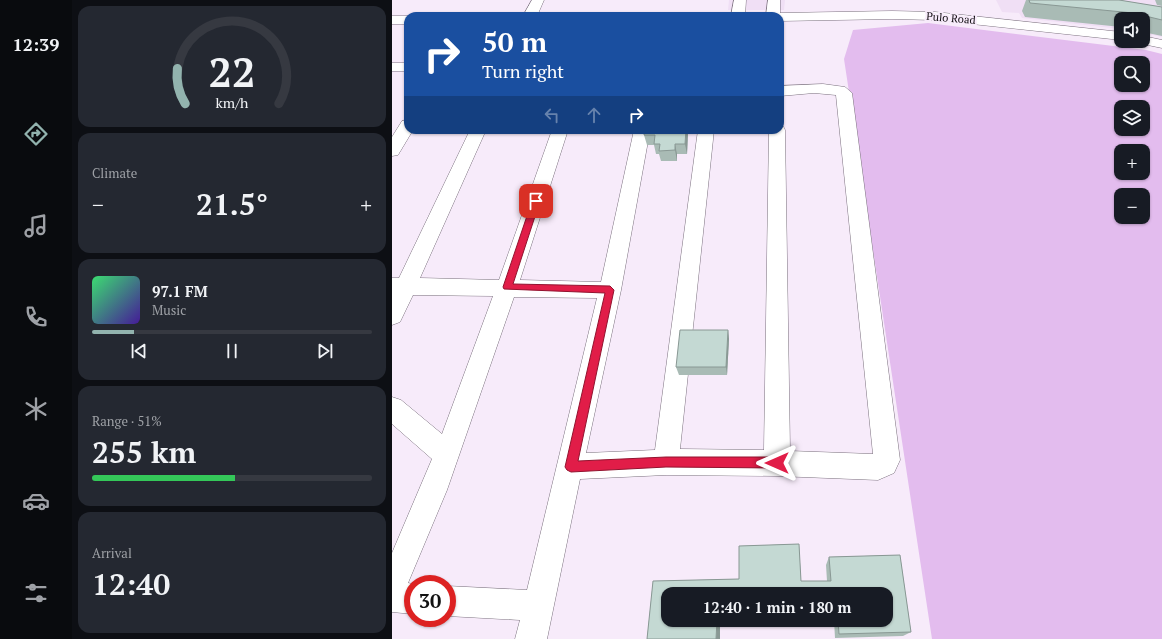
<!DOCTYPE html>
<meta charset="utf-8">
<style>
:root{--surface:#171b24;--page:#242831;--text:#f1f3f6;--muted:#9ea1a6;--line:#363941;--accent:#92b3ae}
body{margin:0;font-family:"PT Serif",serif;background:var(--page);color:var(--text);height:100vh;display:flex;flex-direction:column;font-size:15px;white-space:nowrap}
*{box-sizing:border-box;margin:0}
p{font-size:13px;color:var(--muted)}
.icon{flex:none;width:22px;height:22px;fill:none;stroke:currentColor;stroke-width:2;stroke-linecap:round;stroke-linejoin:round}
.map{position:relative;flex:1;overflow:hidden}
.details{display:flex;flex-direction:column;gap:6px;padding:6px;background:#0d0f14;width:320px}
.details>*{flex:none}
.guide{position:absolute;left:12px;top:12px;width:380px;height:122px;border-radius:12px;box-shadow:0 1px 3px #0004;background:#1a4fa0;color:#fff;overflow:hidden}
.tools{position:absolute;left:722px;top:12px;display:grid;gap:8px}
.tools a{display:grid;place-items:center;width:36px;height:36px;border-radius:8px;background:var(--surface);box-shadow:0 1px 3px #0004;font-size:20px}
.speed{position:absolute;left:12px;top:575px;display:flex;gap:8px;font-size:20px;font-weight:700;text-align:center}
.speed>*{display:grid;place-content:center;width:52px;height:52px;border-radius:50%;background:var(--surface);box-shadow:0 1px 3px #0004;line-height:1}
.speed .limit{border:6px solid #d22;background:#fff;color:#111}
.pin{position:absolute;display:grid;place-items:center;width:34px;height:34px;color:#fff;margin:-17px;border-radius:8px;box-shadow:0 2px 6px #0006}
.me{position:absolute;width:44px;margin:-22px;rotate:270deg;stroke-linejoin:round;filter:drop-shadow(0 0 3px #0008)}
.turn{display:flex;align-items:center;gap:14px;height:84px;padding:0 12px;font-size:18px}
.turn .icon{width:52px;height:52px;stroke-width:2.5}
.turn b{display:block;font-size:28px;line-height:34px}
.lanes{display:flex;align-items:center;height:38px;padding:0 12px;background:#0003;justify-content:center;gap:20px;direction:ltr}
.lanes .off{opacity:.35}
.big{font-size:30px;font-weight:700;line-height:1.1}
.details .card{flex:1;display:flex;flex-direction:column;justify-content:center;gap:6px;min-width:0;padding:0 14px;border-radius:12px;background:var(--page)}
.details .dial{align-items:center;gap:0}
.dial svg{height:104px;overflow:visible;fill:none;stroke:var(--line);stroke-width:7;stroke-linecap:round;text-anchor:middle}
.dial text{fill:var(--text);stroke:none}
.song{display:flex;align-items:center;gap:12px}
.cover{width:48px;height:48px;border-radius:6px;background:linear-gradient(135deg,hsl(140 70% 55%),hsl(260 70% 35%))}
.played{height:4px;border-radius:2px;background:linear-gradient(90deg,var(--accent) 15%,var(--line) 15%)}
.keys{display:flex;justify-content:space-around;direction:ltr}
.heat{display:flex;justify-content:space-between;align-items:center;font-size:22px;direction:ltr}
.charge{height:6px;border-radius:3px;background:linear-gradient(90deg,#34c759 51%,var(--line) 0)}
.trip{position:absolute;left:269px;top:587px;width:232px;height:40px;border-radius:12px;background:var(--surface);box-shadow:0 1px 3px #0004;font-weight:700;line-height:40px;text-align:center}
main{display:flex;flex:1;min-height:0}
.tab-bar{display:flex;flex-direction:column;width:72px;justify-content:space-around;align-items:center;background:#090b0e;color:var(--muted)}
.tab-bar .icon{width:28px;height:28px}
.tab-bar .on{color:var(--accent)}
.tab-bar b{font-size:18px;color:var(--text)}
.map>svg:first-child{display:block}
.built{fill:#f0dff5}
.green{fill:#e3bcee;fill-rule:evenodd}
.lines{fill:none;stroke-linecap:round;stroke-linejoin:round}
.minor-casing{stroke:#7b717e;stroke-width:1}
.minor{fill:#fff;fill-rule:evenodd}
.wall{fill:#a9bbb5}
.shaded-wall{fill:#899894}
.building{fill:#c4d9d3;stroke:#899894}
.route{fill:#e11d48;stroke:#92132f}
.labels{text-anchor:middle;stroke-width:4;stroke-linejoin:round;paint-order:stroke}
.far-street-label{font-size:11px;fill:#151116;stroke:#f7ebfa}
</style>
<main>
<nav class="tab-bar">
<b>12:39</b>
<svg class="icon on" aria-label="directions" viewBox="0 0 24 24"><path d="M12 3l9 9-9 9-9-9zM9 14v-3h6M13 9l2 2-2 2"/></svg>
<svg class="icon" aria-label="music" viewBox="0 0 24 24"><path d="M9 18V5l10-2v13"/><circle cx="6" cy="18" r="3"/><circle cx="16" cy="16" r="3"/></svg>
<svg class="icon" aria-label="phone" viewBox="0 0 24 24"><path d="M5 4h4l2 5-3 2q2 4 5 5l2-3 5 2v4C11 20 4 13 5 4z"/></svg>
<svg class="icon" aria-label="climate" viewBox="0 0 24 24"><path d="M12 3v18M4 7l16 10M4 17L20 7"/></svg>
<svg class="icon" aria-label="car" viewBox="0 0 24 24"><path d="M5 17H2v-5l4-1 3-4h7l3 4 3 1v5h-3M9 17h6M6 11h13"/><circle cx="7" cy="17" r="2"/><circle cx="17" cy="17" r="2"/></svg>
<svg class="icon" aria-label="filters" viewBox="0 0 24 24"><path d="M4 7h16M4 17h16"/><circle cx="9" cy="7" r="2"/><circle cx="15" cy="17" r="2"/></svg>
</nav>
<section class="details">
<div class="card dial"><svg viewBox="0 0 100 80">
<path d="M14 69A42 42 0 1 1 86 69"/>
<path d="M14 69A42 42 0 0 1 8 42" stroke="#92b3ae"/>
<text x="50" y="56" font-size="32" font-weight="700">22</text>
<text x="50" y="72" font-size="11">km/h</text>
</svg></div>
<div class="card"><p>Climate</p>
<div class="heat"><a>−</a><b class="big">21.5°</b><a>+</a></div>
</div>
<div class="card">
<div class="song"><i class="cover"></i><div><b>97.1 FM</b><p>Music</p></div></div>
<div class="played"></div>
<div class="keys"><svg class="icon" aria-label="previous" viewBox="0 0 24 24"><path d="M18 5L8 12l10 7zM5 5v14"/></svg><svg class="icon" aria-label="pause" viewBox="0 0 24 24"><path d="M8 5v14M16 5v14"/></svg><svg class="icon" aria-label="next" viewBox="0 0 24 24"><path d="M6 5l10 7-10 7zM19 5v14"/></svg></div>
</div>
<div class="card"><p>Range · 51%</p><b class="big">255 km</b><div class="charge"></div></div>
<div class="card"><p>Arrival</p><b class="big">12:40</b></div>
</section>
<div class="map">
<svg width="770" height="639" viewBox="0 0 770 639">
<rect width="100%" height="100%" fill="#f7ebfa"/>
<!-- built -->
<g class="built">
<path d="M337 0H393L392 10H336Z"/>
<path d="M604 0H770V37L751 33V19H729V29L630 18 627 13 610 12Z"/>
</g>
<!-- green -->
<path class="green" d="M536 23 754 50 770 54V639H540L452 59 461 30ZM729 63H751V85H729ZM729 107H751V129H729ZM729 151H751V173H729ZM729 195H751V217H729Z"/>
<g class="lines">
<!-- minor casing -->
<g class="minor-casing">
<g id="minor">
<path d="M140 0H152L145 16H131Z"/>
<path d="M342 0H354L353 16H339Z"/>
<path d="M376 0H388V13L500 11 543 12 729 32V40L543 20 500 19 388 21V16H374Z"/>
<rect x="0" y="16" width="16" height="8"/>
<path d="M751 36 770 40V48L746 43 745 41H751Z"/>
<rect x="0" y="63" width="16" height="8"/>
<path d="M431 84 453 87 460 93 508 460 502 473 486 480 385 476 274 475 188 479 155 639H123L128 620 55 616V586L135 590 205 298 122 297 55 490 16 583 21 584V614L0 612V553L40 459 0 424V397L9 400 50 434 101 296 21 295 8 322 0 325V278H7L78 130H94L28 278 107 280 160 130H176L128 280 209 282 242 130H258L229 290 194 453 263 450 306 130H322L288 449 372 450 377 130H388V126H391L393 130 398 451 481 454 444 95 422 93 388 96V86Z"/>
<path d="M16 120V130H21L6 155 0 156V137L10 121Z"/>
</g>
</g>
<!-- minor -->
<use href="#minor" class="minor"/>
</g>
<!-- wall -->
<g class="wall">
<path d="M634 0H727L769 7 770 6 765 5 763 0H770V36L751 32V19H729V27L633 17 630 11Z"/>
<path d="M296 133 295 154H285V161H269L267 154H264L262 145H255L252 135Z"/>
<path d="M336 330 337 339 335 375H287L284 367Z"/>
<path d="M407 544 409 581H435L434 565 437 557 508 555 519 632 511 636 443 638 442 620H494V594H276V620H328V639H255L261 581 347 579V546Z"/>
</g>
<!-- shaded-wall -->
<g class="shaded-wall">
<path d="M294 130H296V133L295 154 293 144Z"/>
<path d="M283 144 285 154V161L283 150Z"/>
<path d="M336 330 337 339 335 375 334 367Z"/>
<path d="M325 620H328V639H324Z"/>
</g>
<!-- building -->
<g class="building">
<path d="M637 0H727L770 7V20L741 13 638 3Z"/>
<path d="M253 130H294L293 144H283V150L267 151 268 144H262L263 135H252Z"/>
<path d="M288 330H336L334 367H284Z"/>
<path d="M407 544 409 581H439L437 557 508 555 519 632 447 634 446 620H494V594H276V620H325L324 639H255L261 581 347 579V546Z"/>
</g>
<!-- route -->
<path class="route" d="M144 199 148 201 121 284 218 286 222 290 186 461 274 457H385L389 459 391 463 389 466 385 468 274 467 179 472 175 470 173 467 213 293 112 289 111 287 140 201Z"/>
<g class="labels">
<!-- far-street labels -->
<g class="far-street-label">
<text transform="translate(559 18) rotate(5)" y="4">Pulo Road</text>
</g>
</g>
</svg>
<div class="tools">
<a><svg class="icon" aria-label="sound" viewBox="0 0 24 24"><path d="M4 9h4l5-4v14l-5-4H4zM17 9q2 3 0 6"/></svg></a>
<a><svg class="icon" aria-label="search" viewBox="0 0 24 24"><circle cx="10" cy="10" r="6"/><path d="M15 15l6 6"/></svg></a>
<a><svg class="icon" aria-label="layers" viewBox="0 0 24 24"><path d="M12 4l9 5-9 5-9-5zM3 14l9 5 9-5"/></svg></a>
<a>+</a>
<a>−</a>
</div>
<div class="speed"><div class="limit">30</div></div>
<div class="pin" style="left:144px;top:201px;background:#d93025"><svg class="icon" aria-label="arrive" viewBox="0 0 24 24"><path d="M6 21V4h12l-3 4 3 4H6"/></svg></div>
<svg class="me" style="left:385px;top:463px" viewBox="-20 -20 40 40"><path d="M0-17L14 15 0 8-14 15z" fill="#e11d48" stroke="#fff" stroke-width="4"/></svg>
<div class="trip">12:40 · 1 min · 180 m</div>
<div class="guide">
<div class="turn"><svg class="icon" aria-label="right" viewBox="0 0 24 24"><path d="M7 20v-9h11M14 6l5 5-5 5"/></svg><div><b>50 m</b>Turn right</div></div>
<div class="lanes"><svg class="icon off" aria-label="left" viewBox="0 0 24 24"><path d="M17 20v-9H6M10 6l-5 5 5 5"/></svg><svg class="icon off" aria-label="ahead" viewBox="0 0 24 24"><path d="M12 20V5M6 11l6-6 6 6"/></svg><svg class="icon" aria-label="right" viewBox="0 0 24 24"><path d="M7 20v-9h11M14 6l5 5-5 5"/></svg></div>
</div>
</div>
</main>
